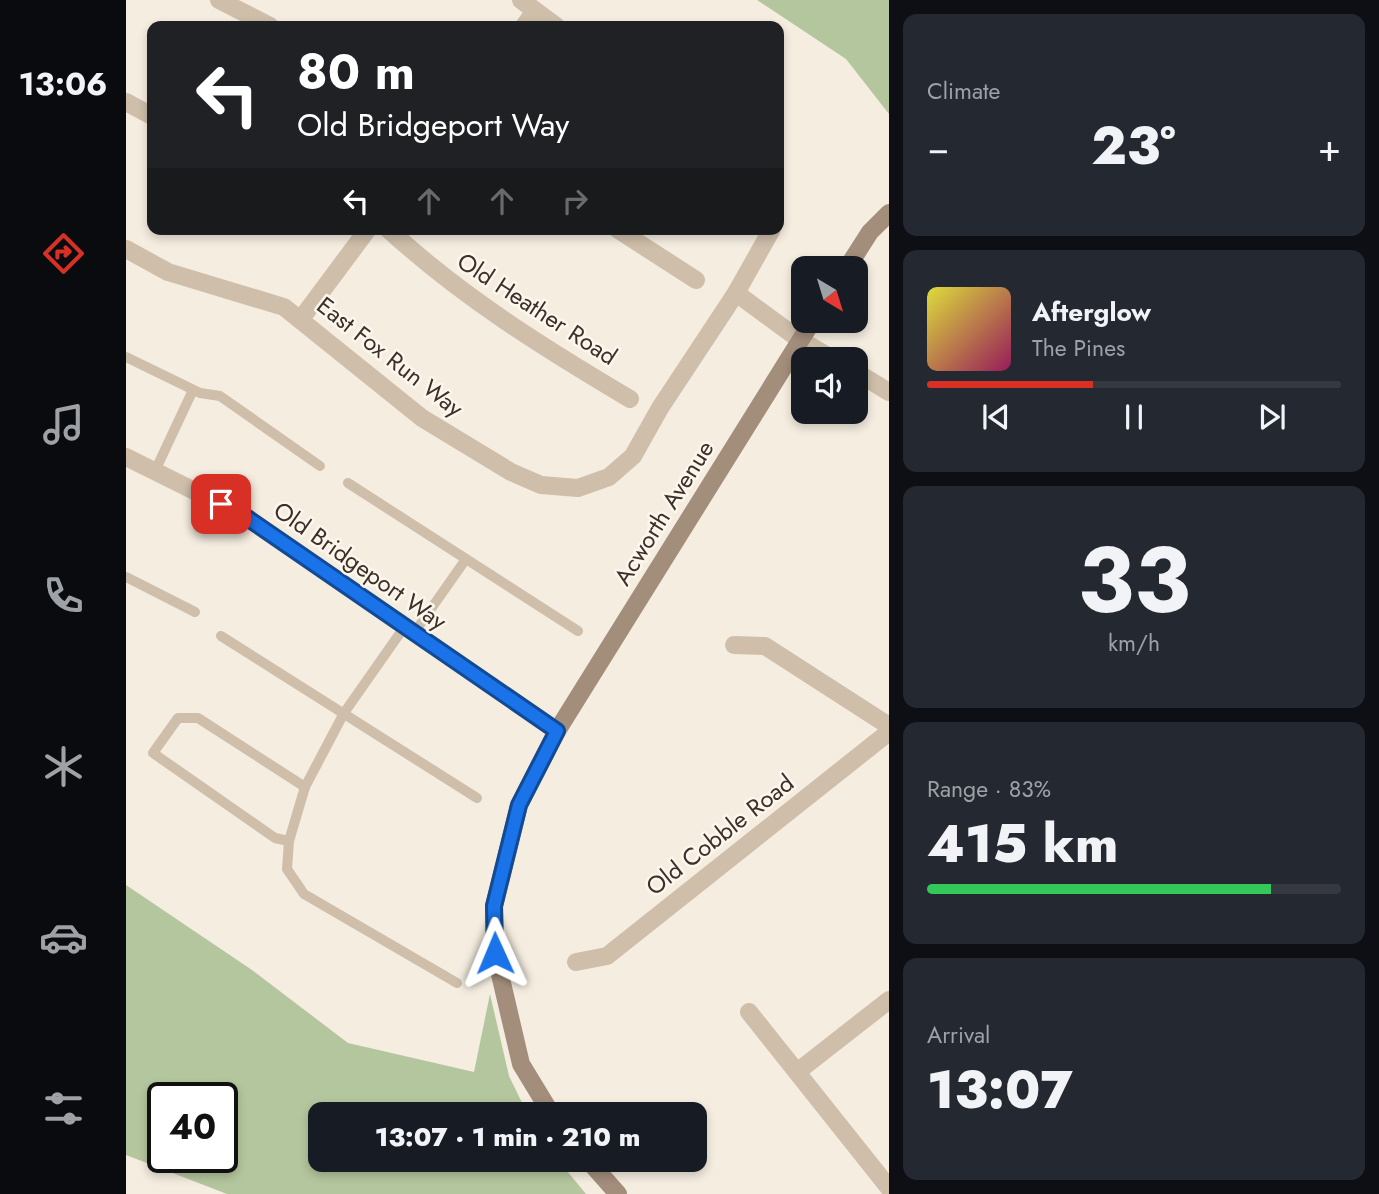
<!DOCTYPE html>
<meta charset="utf-8">
<style>
:root{--surface:#171b24;--page:#242831;--text:#f1f3f6;--muted:#9ea1a6;--line:#363941;--accent:#d93025}
body{margin:0;font-family:Jost,sans-serif;background:var(--page);color:var(--text);height:100vh;display:flex;flex-direction:column;font-size:26px;white-space:nowrap}
*{box-sizing:border-box;margin:0}
p{font-size:23px;color:var(--muted)}
.icon{flex:none;width:38px;height:38px;fill:none;stroke:currentColor;stroke-width:2;stroke-linecap:round;stroke-linejoin:round}
.map{position:relative;flex:1;overflow:hidden}
.drawer{display:flex;flex-direction:column;gap:14px;padding:14px;background:#0d0f14;width:490px}
.drawer>*{flex:none}
.top-card{position:absolute;left:21px;top:21px;width:637px;height:214px;border-radius:14px;box-shadow:0 4px 10px #0003;background:#202124;color:#fff;overflow:hidden}
.needle{width:46px;rotate:142deg}
.fabs{position:absolute;left:665px;top:256px;display:grid;gap:14px}
.fabs a{display:grid;place-items:center;width:77px;height:77px;border-radius:14px;background:var(--surface);box-shadow:0 4px 10px #0003;font-size:35px}
.speed{position:absolute;left:21px;top:1082px;display:flex;gap:14px;font-size:35px;font-weight:700;text-align:center}
.speed>*{display:grid;place-content:center;width:91px;height:91px;border-radius:50%;background:var(--surface);box-shadow:0 4px 10px #0003;line-height:1}
.speed .limit{border:4px solid #111;border-radius:10px;background:#fff;color:#111}
.pin{position:absolute;display:grid;place-items:center;width:60px;height:60px;color:#fff;margin:-30px;border-radius:14px;box-shadow:0 4px 10px #0006}
.me{position:absolute;width:77px;margin:-38px;rotate:359deg;stroke-linejoin:round;filter:drop-shadow(0 0 5px #0008)}
.turn{display:flex;align-items:center;gap:24px;height:147px;padding:0 35px;font-size:32px}
.turn .icon{width:91px;height:91px;stroke-width:2.5}
.turn b{display:block;font-size:49px;line-height:60px}
.lanes{display:flex;align-items:center;height:66px;padding:0 35px;background:#0003;justify-content:center;gap:35px;direction:ltr}
.lanes .off{opacity:.35}
.big{font-size:52px;font-weight:800;line-height:1.1}
.drawer .card{flex:1;display:flex;flex-direction:column;justify-content:center;gap:10px;min-width:0;padding:0 24px;border-radius:14px;background:var(--page)}
.drawer .dial{align-items:center;gap:0}
.dial b{font-size:91px;line-height:1}
.song{display:flex;align-items:center;gap:21px}
.cover{width:84px;height:84px;border-radius:10px;background:linear-gradient(135deg,hsl(60 70% 55%),hsl(330 70% 35%))}
.played{height:7px;border-radius:4px;background:linear-gradient(90deg,var(--accent) 40%,var(--line) 40%)}
.keys{display:flex;justify-content:space-around;direction:ltr}
.heat{display:flex;justify-content:space-between;align-items:center;font-size:38px;direction:ltr}
.charge{height:10px;border-radius:5px;background:linear-gradient(90deg,#34c759 83%,var(--line) 0)}
.trip{position:absolute;left:182px;top:1102px;width:399px;height:70px;border-radius:14px;background:var(--surface);box-shadow:0 4px 10px #0003;font-weight:800;line-height:70px;text-align:center}
main{display:flex;flex:1;min-height:0}
.menu{display:flex;flex-direction:column;width:126px;justify-content:space-around;align-items:center;background:#090b0e;color:var(--muted)}
.menu .icon{width:49px;height:49px}
.menu .on{color:var(--accent)}
.menu b{font-size:32px;color:var(--text)}
.map>svg:first-child{display:block}
.green{fill:#b4c69e;fill-rule:evenodd}
.lines{fill:none;stroke-linecap:round;stroke-linejoin:round}
.lane{stroke:#cebeaa;stroke-width:10}
.street{stroke:#cebeaa;stroke-width:18}
.secondary{stroke:#a38d7b;stroke-width:18}
.route-casing{stroke:#114b97;stroke-width:18}
.route{stroke:#1a73e8;stroke-width:12}
.labels{text-anchor:middle;stroke-width:5;stroke-linejoin:round;paint-order:stroke}
.street-label{font-size:24px;fill:#3b312a;stroke:#fcf6ed}
</style>
<main>
<nav class="menu">
<b>13:06</b>
<svg class="icon on" aria-label="directions" viewBox="0 0 24 24"><path d="M12 3l9 9-9 9-9-9zM9 14v-3h6M13 9l2 2-2 2"/></svg>
<svg class="icon" aria-label="music" viewBox="0 0 24 24"><path d="M9 18V5l10-2v13"/><circle cx="6" cy="18" r="3"/><circle cx="16" cy="16" r="3"/></svg>
<svg class="icon" aria-label="phone" viewBox="0 0 24 24"><path d="M5 4h4l2 5-3 2q2 4 5 5l2-3 5 2v4C11 20 4 13 5 4z"/></svg>
<svg class="icon" aria-label="climate" viewBox="0 0 24 24"><path d="M12 3v18M4 7l16 10M4 17L20 7"/></svg>
<svg class="icon" aria-label="car" viewBox="0 0 24 24"><path d="M5 17H2v-5l4-1 3-4h7l3 4 3 1v5h-3M9 17h6M6 11h13"/><circle cx="7" cy="17" r="2"/><circle cx="17" cy="17" r="2"/></svg>
<svg class="icon" aria-label="filters" viewBox="0 0 24 24"><path d="M4 7h16M4 17h16"/><circle cx="9" cy="7" r="2"/><circle cx="15" cy="17" r="2"/></svg>
</nav>
<div class="map">
<svg width="763" height="1194" viewBox="0 0 763 1194">
<rect width="100%" height="100%" fill="#f5ede0"/>
<!-- green -->
<g class="green">
<path d="M631 0H763V114L720 59Z"/>
<path d="M0 885 126 970 222 1043 348 1072 364 994 383 1076 402 1115H194V1160H432L460 1194H101L0 1155ZM37 1097H96V1157H37Z"/>
</g>
<g class="lines">
<!-- lane -->
<g class="lane">
<path d="M0 357 74 393 94 396 194 466"/>
<path d="M29 471 67 390"/>
<path d="M222 483 452 631"/>
<path d="M0 577 69 612"/>
<path d="M279 626 218 713 179 787 163 841 161 869 178 894 331 983"/>
<path d="M288 633 340 559"/>
<path d="M95 636 351 798"/>
<path d="M163 841 149 838 27 753 52 718H72L179 787"/>
</g>
<!-- street -->
<g class="street">
<path d="M93 0 144 26"/>
<path d="M395 0 430 26"/>
<path d="M398 26 409 11"/>
<path d="M0 102 26 116"/>
<path d="M262 229C336 297 418 348 504 399"/>
<path d="M491 229 570 280"/>
<path d="M0 249 42 272 158 307 296 418 385 472 415 485 452 488 483 477 507 456 534 408 610 293 646 229"/>
<path d="M610 293 674 340 707 359"/>
<path d="M175 319 242 229"/>
<path d="M730 372 763 392"/>
<path d="M0 457 117 515 431 731"/>
<path d="M608 645 639 646 763 726"/>
<path d="M450 962 481 956 763 732"/>
<path d="M623 1012 763 1188"/>
<path d="M671 1072 763 1000"/>
</g>
<!-- secondary -->
<g class="secondary">
<path d="M721 268 744 232 763 213"/>
<path d="M426 1115 395 1064 369 953 368 906 393 805 431 731 687 320"/>
<path d="M462 1160 492 1194"/>
</g>
</g>
<g class="lines">
<!-- route casing -->
<g class="route-casing">
<path id="route" d="M95 504 117 515 431 731 393 805 368 906 369 953"/>
</g>
<!-- route -->
<use href="#route" class="route"/>
</g>
<g class="labels">
<!-- street labels -->
<g class="street-label">
<text transform="translate(411 309) rotate(33)" y="8">Old Heather Road</text>
<text transform="translate(264 357) rotate(38)" y="8">East Fox Run Way</text>
<text transform="translate(538 513) rotate(-58)" y="8">Acworth Avenue</text>
<text transform="translate(234 566) rotate(35)" y="8">Old Bridgeport Way</text>
<text transform="translate(594 835) rotate(-38)" y="8">Old Cobble Road</text>
</g>
</g>
</svg>
<div class="fabs">
<a><svg class="needle" viewBox="-14 -14 28 28"><path d="M0-13l5 13h-10z" fill="#e53935"/><path d="M0 13l5-13h-10z" fill="#9ea1a6"/></svg></a>
<a><svg class="icon" aria-label="sound" viewBox="0 0 24 24"><path d="M4 9h4l5-4v14l-5-4H4zM17 9q2 3 0 6"/></svg></a>
</div>
<div class="speed"><div class="limit">40</div></div>
<div class="pin" style="left:95px;top:504px;background:#d93025"><svg class="icon" aria-label="arrive" viewBox="0 0 24 24"><path d="M6 21V4h12l-3 4 3 4H6"/></svg></div>
<svg class="me" style="left:369px;top:953px" viewBox="-20 -20 40 40"><path d="M0-17L14 15 0 8-14 15z" fill="#1a73e8" stroke="#fff" stroke-width="4"/></svg>
<div class="trip">13:07 · 1 min · 210 m</div>
<div class="top-card">
<div class="turn"><svg class="icon" aria-label="left" viewBox="0 0 24 24"><path d="M17 20v-9H6M10 6l-5 5 5 5"/></svg><div><b>80 m</b>Old Bridgeport Way</div></div>
<div class="lanes"><svg class="icon" aria-label="left" viewBox="0 0 24 24"><path d="M17 20v-9H6M10 6l-5 5 5 5"/></svg><svg class="icon off" aria-label="ahead" viewBox="0 0 24 24"><path d="M12 20V5M6 11l6-6 6 6"/></svg><svg class="icon off" aria-label="ahead" viewBox="0 0 24 24"><path d="M12 20V5M6 11l6-6 6 6"/></svg><svg class="icon off" aria-label="right" viewBox="0 0 24 24"><path d="M7 20v-9h11M14 6l5 5-5 5"/></svg></div>
</div>
</div>
<section class="drawer">
<div class="card"><p>Climate</p>
<div class="heat"><a>−</a><b class="big">23°</b><a>+</a></div>
</div>
<div class="card">
<div class="song"><i class="cover"></i><div><b>Afterglow</b><p>The Pines</p></div></div>
<div class="played"></div>
<div class="keys"><svg class="icon" aria-label="previous" viewBox="0 0 24 24"><path d="M18 5L8 12l10 7zM5 5v14"/></svg><svg class="icon" aria-label="pause" viewBox="0 0 24 24"><path d="M8 5v14M16 5v14"/></svg><svg class="icon" aria-label="next" viewBox="0 0 24 24"><path d="M6 5l10 7-10 7zM19 5v14"/></svg></div>
</div>
<div class="card dial"><b>33</b><p>km/h</p></div>
<div class="card"><p>Range · 83%</p><b class="big">415 km</b><div class="charge"></div></div>
<div class="card"><p>Arrival</p><b class="big">13:07</b></div>
</section>
</main>
